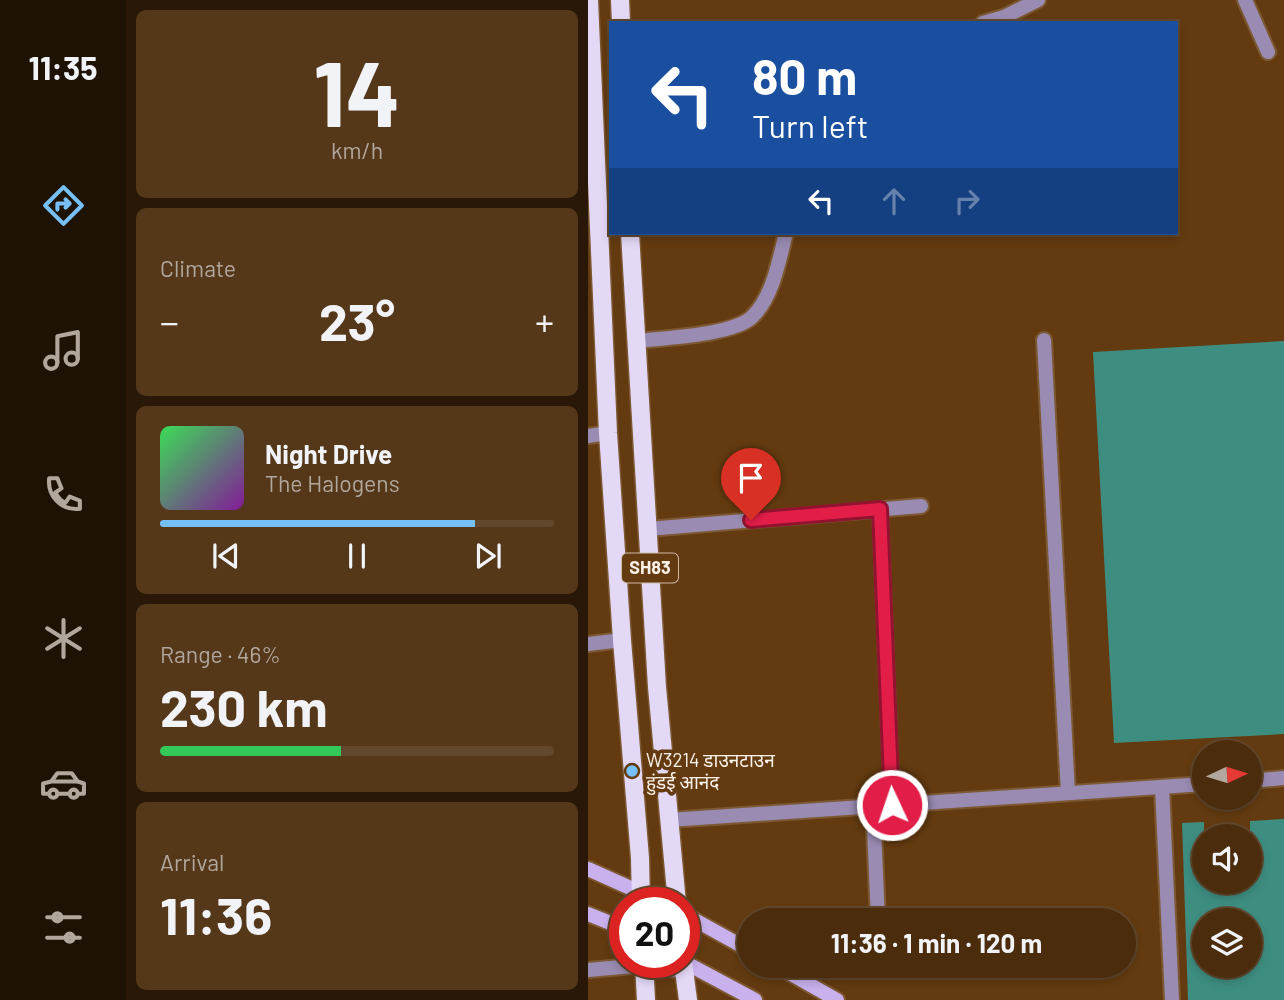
<!DOCTYPE html>
<meta charset="utf-8">
<style>
:root{--surface:#4b2c0c;--page:#55381a;--text:#f1f3f6;--muted:#b2a79d;--line:#62482d;--accent:#76c0f7}
body{margin:0;font-family:Barlow,"Noto Sans Devanagari",sans-serif;background:var(--page);color:var(--text);height:100vh;display:flex;flex-direction:column;font-size:26px;white-space:nowrap}
*{box-sizing:border-box;margin:0}
p{font-size:23px;color:var(--muted)}
.icon{flex:none;width:38px;height:38px;fill:none;stroke:currentColor;stroke-width:2;stroke-linecap:round;stroke-linejoin:round}
.map{position:relative;flex:1;overflow:hidden}
.side{display:flex;flex-direction:column;gap:10px;padding:10px;background:#291807;width:462px}
.side>*{flex:none}
.banner{position:absolute;left:21px;top:21px;width:569px;height:214px;border-radius:0px;box-shadow:0 4px 10px #0003,0 0 0 2px var(--line);background:#1a4fa0;color:#fff;overflow:hidden}
.needle{width:46px;rotate:86deg}
.tools{position:absolute;left:604px;top:740px;display:grid;gap:14px}
.tools a{display:grid;place-items:center;width:70px;height:70px;border-radius:50%;background:var(--surface);box-shadow:0 4px 10px #0003,0 0 0 2px var(--line);font-size:35px}
.speed{position:absolute;left:21px;top:887px;display:flex;gap:14px;font-size:35px;font-weight:700;text-align:center}
.speed>*{display:grid;place-content:center;width:91px;height:91px;border-radius:50%;background:var(--surface);box-shadow:0 4px 10px #0003,0 0 0 2px var(--line);line-height:1}
.speed .limit{border:10px solid #d22;background:#fff;color:#111}
.pin{position:absolute;display:grid;place-items:center;width:60px;height:60px;color:#fff;margin:-72px -30px;border-radius:50% 50% 50% 0;rotate:-45deg;box-shadow:0 0 7px #0007}
.pin .icon{rotate:45deg}
.me{position:absolute;width:77px;margin:-38px;rotate:357deg;stroke-linejoin:round;filter:drop-shadow(0 0 5px #0008)}
.turn{display:flex;align-items:center;gap:24px;height:147px;padding:0 28px;font-size:32px}
.turn .icon{width:91px;height:91px;stroke-width:2.5}
.turn b{display:block;font-size:49px;line-height:60px}
.lanes{display:flex;align-items:center;height:66px;padding:0 28px;background:#0003;justify-content:center;gap:35px;direction:ltr}
.lanes .off{opacity:.35}
.big{font-size:52px;font-weight:700;line-height:1.1}
.side .tile{flex:1;display:flex;flex-direction:column;justify-content:center;gap:10px;min-width:0;padding:0 24px;border-radius:10px;background:var(--page)}
.side .dial{align-items:center;gap:0}
.dial b{font-size:91px;line-height:1}
.song{display:flex;align-items:center;gap:21px}
.cover{width:84px;height:84px;border-radius:10px;background:linear-gradient(135deg,hsl(130 70% 55%),hsl(290 70% 35%))}
.played{height:7px;border-radius:4px;background:linear-gradient(90deg,var(--accent) 80%,var(--line) 80%)}
.keys{display:flex;justify-content:space-around;direction:ltr}
.heat{display:flex;justify-content:space-between;align-items:center;font-size:38px;direction:ltr}
.charge{height:10px;border-radius:5px;background:linear-gradient(90deg,#34c759 46%,var(--line) 0)}
.trip{position:absolute;left:149px;top:908px;width:399px;height:70px;border-radius:35px;background:var(--surface);box-shadow:0 4px 10px #0003,0 0 0 2px var(--line);font-weight:700;line-height:70px;text-align:center}
main{display:flex;flex:1;min-height:0}
.tabs{display:flex;flex-direction:column;width:126px;justify-content:space-around;align-items:center;background:#1e1205;color:var(--muted)}
.tabs .icon{width:49px;height:49px}
.tabs .active{color:var(--accent)}
.tabs b{font-size:32px;color:var(--text)}
.map>svg:first-child{display:block}
.building{fill:#3e8d81;fill-rule:evenodd}
.lines{fill:none;stroke-linecap:round;stroke-linejoin:round}
.lane-casing{stroke:#7c5833;stroke-width:18}
.secondary-casing{stroke:#7c5833;stroke-width:18}
.primary-casing{stroke:#7c5833;stroke-width:21}
.lane{stroke:#998bb1;stroke-width:14}
.secondary{stroke:#c8b1ed;stroke-width:14}
.primary{stroke:#e4d8f7;stroke-width:18}
.route-casing{stroke:#92132f;stroke-width:18}
.route{stroke:#e11d48;stroke-width:12}
.poi-dot{fill:#76c0f7;stroke:#643b10;stroke-width:2.5}
.labels{text-anchor:middle;stroke-width:7;stroke-linejoin:round;paint-order:stroke}
.shield{fill:#643b10;stroke:#cebaa8;stroke-width:2}
.shield-label{font-size:18px;font-weight:bold;fill:#fcf1e9}
.poi-label{font-size:19px;fill:#fcf1e9;stroke:#643b10;text-anchor:start}
</style>
<main>
<nav class="tabs">
<b>11:35</b>
<svg class="icon active" aria-label="directions" viewBox="0 0 24 24"><path d="M12 3l9 9-9 9-9-9zM9 14v-3h6M13 9l2 2-2 2"/></svg>
<svg class="icon" aria-label="music" viewBox="0 0 24 24"><path d="M9 18V5l10-2v13"/><circle cx="6" cy="18" r="3"/><circle cx="16" cy="16" r="3"/></svg>
<svg class="icon" aria-label="phone" viewBox="0 0 24 24"><path d="M5 4h4l2 5-3 2q2 4 5 5l2-3 5 2v4C11 20 4 13 5 4z"/></svg>
<svg class="icon" aria-label="climate" viewBox="0 0 24 24"><path d="M12 3v18M4 7l16 10M4 17L20 7"/></svg>
<svg class="icon" aria-label="car" viewBox="0 0 24 24"><path d="M5 17H2v-5l4-1 3-4h7l3 4 3 1v5h-3M9 17h6M6 11h13"/><circle cx="7" cy="17" r="2"/><circle cx="17" cy="17" r="2"/></svg>
<svg class="icon" aria-label="filters" viewBox="0 0 24 24"><path d="M4 7h16M4 17h16"/><circle cx="9" cy="7" r="2"/><circle cx="15" cy="17" r="2"/></svg>
</nav>
<section class="side">
<div class="tile dial"><b>14</b><p>km/h</p></div>
<div class="tile"><p>Climate</p>
<div class="heat"><a>−</a><b class="big">23°</b><a>+</a></div>
</div>
<div class="tile">
<div class="song"><i class="cover"></i><div><b>Night Drive</b><p>The Halogens</p></div></div>
<div class="played"></div>
<div class="keys"><svg class="icon" aria-label="previous" viewBox="0 0 24 24"><path d="M18 5L8 12l10 7zM5 5v14"/></svg><svg class="icon" aria-label="pause" viewBox="0 0 24 24"><path d="M8 5v14M16 5v14"/></svg><svg class="icon" aria-label="next" viewBox="0 0 24 24"><path d="M6 5l10 7-10 7zM19 5v14"/></svg></div>
</div>
<div class="tile"><p>Range · 46%</p><b class="big">230 km</b><div class="charge"></div></div>
<div class="tile"><p>Arrival</p><b class="big">11:36</b></div>
</section>
<div class="map">
<svg width="696" height="1000" viewBox="0 0 696 1000">
<rect width="100%" height="100%" fill="#643b10"/>
<!-- building -->
<g class="building">
<path d="M696 341V734L526 743 505 352Z"/>
<path d="M696 819V1000H600L594 823 616 822V882H662V821ZM616 920H662V966H616Z"/>
</g>
<g class="lines">
<!-- lane casing -->
<g class="lane-casing">
<g id="lane">
<path d="M657 0 680 52"/>
<path d="M395 23 416 17 450 0"/>
<path d="M456 340 480 793"/>
<path d="M48 341C75 338 146 335 164 317 185 297 191 260 198 233"/>
<path d="M0 436 20 433"/>
<path d="M292 509 304 805"/>
<path d="M60 529 333 506"/>
<path d="M0 644 34 640"/>
<path d="M662 781 696 778"/>
<path d="M574 787 584 1000"/>
<path d="M285 806 290 920"/>
<path d="M81 820 616 784"/>
<path d="M293 966V967"/>
<path d="M0 970 56 965 96 971"/>
</g>
</g>
<!-- secondary casing -->
<g class="secondary-casing">
<g id="secondary">
<path d="M0 869 76 903"/>
<path d="M0 914 37 929"/>
<path d="M96 914 161 950"/>
<path d="M96 962 167 1000"/>
<path d="M189 966 249 1000"/>
</g>
</g>
<!-- primary casing -->
<g class="primary-casing">
<g id="primary">
<path d="M1 0 20 433 34 640 52 858 53 903"/>
<path d="M32 0 33 23"/>
<path d="M42 233 69 687 89 903"/>
<path d="M56 962 58 1000"/>
<path d="M95 962 100 1000"/>
</g>
</g>
<!-- lane -->
<use href="#lane" class="lane"/>
<!-- secondary -->
<use href="#secondary" class="secondary"/>
<!-- primary -->
<use href="#primary" class="primary"/>
</g>
<g class="lines">
<!-- route casing -->
<g class="route-casing">
<path id="route" d="M163 520 292 509 304 805"/>
</g>
<!-- route -->
<use href="#route" class="route"/>
</g>
<!-- markers -->
<circle class="poi-dot" cx="44" cy="771" r="7"/>
<g class="labels">
<!-- shield labels -->
<rect class="shield" x="34" y="553.5" width="56" height="29" rx="5"/>
<g class="shield-label">
<text x="62" y="574">SH83</text>
</g>
<!-- poi labels -->
<g class="poi-label">
<text x="58" y="767">W3214 डाउनटाउन<tspan x="58" dy="22">हुंडई आनंद</tspan></text>
</g>
</g>
</svg>
<div class="tools">
<a><svg class="needle" viewBox="-14 -14 28 28"><path d="M0-13l5 13h-10z" fill="#e53935"/><path d="M0 13l5-13h-10z" fill="#b2a79d"/></svg></a>
<a><svg class="icon" aria-label="sound" viewBox="0 0 24 24"><path d="M4 9h4l5-4v14l-5-4H4zM17 9q2 3 0 6"/></svg></a>
<a><svg class="icon" aria-label="layers" viewBox="0 0 24 24"><path d="M12 4l9 5-9 5-9-5zM3 14l9 5 9-5"/></svg></a>
</div>
<div class="speed"><div class="limit">20</div></div>
<div class="pin" style="left:163px;top:520px;background:#d93025"><svg class="icon" aria-label="arrive" viewBox="0 0 24 24"><path d="M6 21V4h12l-3 4 3 4H6"/></svg></div>
<svg class="me" style="left:304px;top:805px" viewBox="-20 -20 40 40"><circle r="17" fill="#e11d48" stroke="#fff" stroke-width="3"/><path d="M0-11L8 9 0 5-8 9z" fill="#fff"/></svg>
<div class="trip">11:36 · 1 min · 120 m</div>
<div class="banner">
<div class="turn"><svg class="icon" aria-label="left" viewBox="0 0 24 24"><path d="M17 20v-9H6M10 6l-5 5 5 5"/></svg><div><b>80 m</b>Turn left</div></div>
<div class="lanes"><svg class="icon" aria-label="left" viewBox="0 0 24 24"><path d="M17 20v-9H6M10 6l-5 5 5 5"/></svg><svg class="icon off" aria-label="ahead" viewBox="0 0 24 24"><path d="M12 20V5M6 11l6-6 6 6"/></svg><svg class="icon off" aria-label="right" viewBox="0 0 24 24"><path d="M7 20v-9h11M14 6l5 5-5 5"/></svg></div>
</div>
</div>
</main>
